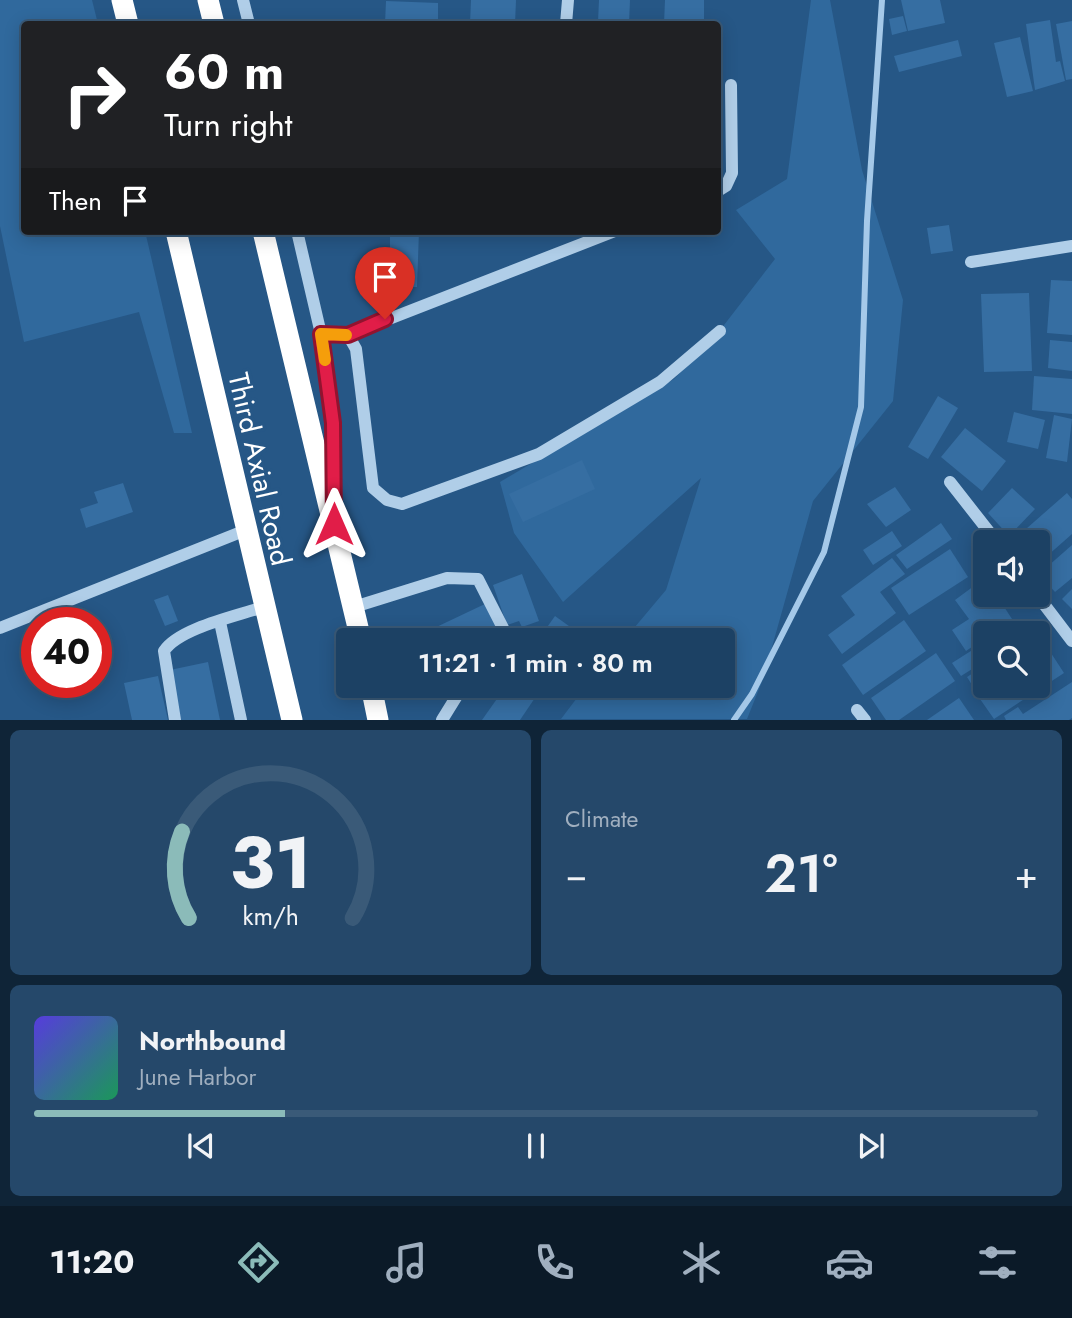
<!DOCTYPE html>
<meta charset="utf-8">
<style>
:root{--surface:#1c4164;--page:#25486a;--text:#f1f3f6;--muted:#a0afbf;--line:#3a5a78;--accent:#8bbbb9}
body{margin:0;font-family:Jost,sans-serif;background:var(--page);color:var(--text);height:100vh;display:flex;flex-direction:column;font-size:26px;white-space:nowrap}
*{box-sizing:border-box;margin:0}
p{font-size:23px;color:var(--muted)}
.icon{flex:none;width:38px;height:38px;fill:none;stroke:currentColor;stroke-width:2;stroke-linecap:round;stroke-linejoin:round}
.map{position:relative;height:720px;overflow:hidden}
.side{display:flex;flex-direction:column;gap:10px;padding:10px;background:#0f2437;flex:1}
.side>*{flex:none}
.hud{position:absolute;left:21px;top:21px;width:700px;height:214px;border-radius:7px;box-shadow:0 4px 18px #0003,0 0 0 2px var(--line);background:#202124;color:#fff;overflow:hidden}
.tools{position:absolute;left:973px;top:530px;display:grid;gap:14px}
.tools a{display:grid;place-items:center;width:77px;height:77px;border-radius:7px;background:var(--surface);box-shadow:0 4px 18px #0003,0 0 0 2px var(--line);font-size:35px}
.speed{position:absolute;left:21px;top:607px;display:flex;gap:14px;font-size:35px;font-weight:700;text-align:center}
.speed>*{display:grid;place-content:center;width:91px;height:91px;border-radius:50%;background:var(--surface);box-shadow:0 4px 18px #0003,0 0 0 2px var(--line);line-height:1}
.speed .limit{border:10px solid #d22;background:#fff;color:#111}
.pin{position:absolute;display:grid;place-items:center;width:60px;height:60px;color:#fff;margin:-72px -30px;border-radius:50% 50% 50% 0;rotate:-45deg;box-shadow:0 0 7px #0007}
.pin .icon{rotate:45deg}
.me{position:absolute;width:77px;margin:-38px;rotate:0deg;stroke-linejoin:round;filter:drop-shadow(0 0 5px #0008)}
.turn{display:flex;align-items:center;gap:24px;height:147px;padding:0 28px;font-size:32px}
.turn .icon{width:91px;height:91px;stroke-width:2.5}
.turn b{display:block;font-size:49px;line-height:60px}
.then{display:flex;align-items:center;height:66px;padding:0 28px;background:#0003;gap:14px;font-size:26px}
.big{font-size:52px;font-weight:600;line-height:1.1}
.side .widget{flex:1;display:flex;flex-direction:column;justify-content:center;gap:10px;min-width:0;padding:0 24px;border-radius:10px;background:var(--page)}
.side .dial{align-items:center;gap:0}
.dial svg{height:182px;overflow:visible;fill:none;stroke:var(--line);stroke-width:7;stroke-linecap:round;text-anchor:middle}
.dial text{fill:var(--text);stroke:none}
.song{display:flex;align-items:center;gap:21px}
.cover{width:84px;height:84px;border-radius:10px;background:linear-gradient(135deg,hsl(250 70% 55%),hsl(150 70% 35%))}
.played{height:7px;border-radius:4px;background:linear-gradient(90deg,var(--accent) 25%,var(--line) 25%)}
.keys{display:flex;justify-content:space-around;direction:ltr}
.heat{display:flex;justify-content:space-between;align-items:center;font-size:38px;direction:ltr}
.side .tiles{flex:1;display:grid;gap:10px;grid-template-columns:1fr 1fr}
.widget:last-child{grid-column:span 2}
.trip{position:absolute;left:336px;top:628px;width:399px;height:70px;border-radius:7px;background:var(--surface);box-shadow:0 4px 18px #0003,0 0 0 2px var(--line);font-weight:600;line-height:70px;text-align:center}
.dock{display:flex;height:112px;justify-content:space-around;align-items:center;background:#0b1a28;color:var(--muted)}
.dock .icon{width:49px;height:49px}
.dock .selected{color:var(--accent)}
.dock b{font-size:32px;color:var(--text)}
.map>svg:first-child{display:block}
.green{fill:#30699d}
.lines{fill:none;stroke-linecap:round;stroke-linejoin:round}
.stream{stroke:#a5c9e9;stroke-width:6}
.building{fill:#366ea2}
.minor{stroke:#b0cee8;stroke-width:12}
.highway{stroke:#fff;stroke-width:21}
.route-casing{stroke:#92132f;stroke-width:18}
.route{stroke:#e11d48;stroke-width:12}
.slow{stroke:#f59e0b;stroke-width:12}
.labels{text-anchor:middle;stroke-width:7;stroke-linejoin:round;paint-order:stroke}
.street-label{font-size:28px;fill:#fff;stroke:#265786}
</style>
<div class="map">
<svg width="1072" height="720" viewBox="0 0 1072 720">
<rect width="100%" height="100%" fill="#265786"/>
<!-- green -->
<g class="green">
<path d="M0 0H92L98 24H24V231H145L192 433H174L139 312 24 342 0 226Z"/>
<path d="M811 0H830L862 170 903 300 893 401 813 501 763 679 747 719H561L586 686H723V640H624L666 590 701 478 563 602 514 533 500 482 674 379 714 338 775 259 736 210 787 179Z"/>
</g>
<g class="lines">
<!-- stream -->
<path class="stream" d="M734 720 752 694 824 552 861 407 867 221 882 0"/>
</g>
<!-- building -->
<g class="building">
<path d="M471 0H516L515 24H470Z"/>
<path d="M599 0H630L629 24 598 22Z"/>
<path d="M665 0H704V24H664Z"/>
<path d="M901 0H940L945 23 908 31Z"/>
<path d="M386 1 438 3V24H385Z"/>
<path d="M903 16 907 31 892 35 889 19Z"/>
<path d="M1050 20 1056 62 1060 61 1065 81 1035 90 1026 24Z"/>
<path d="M1072 21V79L1066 80 1056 24Z"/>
<path d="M1020 37 1033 91 1007 97 994 43Z"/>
<path d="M958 40 962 56 899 72 894 56Z"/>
<path d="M949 225 953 251 931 254 927 228Z"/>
<path d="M382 231H419L417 287H393L385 276 383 252 390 249V235H381Z"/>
<path d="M1051 280 1072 281V335L1047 333Z"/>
<path d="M1029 293 1032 371 984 372 981 294Z"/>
<path d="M1050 340 1072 342V371L1048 368Z"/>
<path d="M1034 376 1072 379V414L1032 410Z"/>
<path d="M938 396 958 408 928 459 908 447Z"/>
<path d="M1014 412 1045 420 1038 449 1007 442Z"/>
<path d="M1054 415 1072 419 1067 462 1046 458Z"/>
<path d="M965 428 1006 461 982 491 941 457Z"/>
<path d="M582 460 595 489 523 522 509 494Z"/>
<path d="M123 483 133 512 86 528 80 509 98 503 94 492Z"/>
<path d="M895 487 911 510 886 527 867 504Z"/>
<path d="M1012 488 1035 509 1009 536 988 513Z"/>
<path d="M1067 493 1072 499V534L1038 564V542H1011Z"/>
<path d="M941 523 952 539 907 569 896 555Z"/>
<path d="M892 531 902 546 873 565 863 550Z"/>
<path d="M1072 545V578L1055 592 1039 574Z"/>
<path d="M950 549 968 577 909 615 891 588Z"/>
<path d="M892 558 905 574 880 592 896 613 842 654 828 635 855 615 841 596Z"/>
<path d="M522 574 539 621 522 627 519 621 507 625 493 585Z"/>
<path d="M982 580 985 595H993L996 599 983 609 999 599 1012 619 991 634H985V638L966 651 952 630 969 619 955 600Z"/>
<path d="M1072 589V609L1062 599Z"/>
<path d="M168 595 178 621 165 626 154 600Z"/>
<path d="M487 603 499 626 470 640H409Z"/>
<path d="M555 616 580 634 576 640H538Z"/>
<path d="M904 620 926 651 863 695 842 665Z"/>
<path d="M1019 621 1027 634H998L1016 623Z"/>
<path d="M1038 631 1051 651 1038 659Z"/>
<path d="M985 642V661L961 676 952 663Z"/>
<path d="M936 653 955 681 899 720H886L871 698Z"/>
<path d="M1051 653 1064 673 994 719 980 699 1000 686H1038V661Z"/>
<path d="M208 662 220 720H180L170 670Z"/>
<path d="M985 665V686H995L979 696 967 677Z"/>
<path d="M158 676 168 720H132L124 683Z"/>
<path d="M1072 682V718L1069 720H1006L1004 716 1018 707 1023 714Z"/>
<path d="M506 686H543L520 720H482Z"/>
<path d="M959 698 974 720H927Z"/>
</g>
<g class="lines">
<!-- minor -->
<g class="minor">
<path d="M243 0 249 24"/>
<path d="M566 24 568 0"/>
<path d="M718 191 726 186 732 173 731 85"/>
<path d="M297 231 321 334 333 423V496"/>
<path d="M971 262 1072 246"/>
<path d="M321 334 348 335 356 349 373 488 387 500 402 504 539 454 660 382 720 331"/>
<path d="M348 335 615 231"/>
<path d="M950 482 997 542"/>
<path d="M1037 595 1072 641"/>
<path d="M354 607 447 578 478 579 505 632 502 640"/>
<path d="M220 622 241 720"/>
<path d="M0 628 246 530"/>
<path d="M857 710 865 720"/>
<path d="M175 720 164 651C179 628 237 616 263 607"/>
<path d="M442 720 463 686"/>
</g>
<!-- highway -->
<g class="highway">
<path d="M122 0 128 24"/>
<path d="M208 0 214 24"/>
<path d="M176 231 292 720"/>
<path d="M263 231 361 640"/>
<path d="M371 686 378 720"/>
</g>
</g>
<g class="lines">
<!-- route casing -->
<g class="route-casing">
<path id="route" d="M334 524 333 423 321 334 348 335 385 319"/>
</g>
<!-- route -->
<use href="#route" class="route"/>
<!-- slow -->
<path class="slow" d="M325 360 321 334 346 335"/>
</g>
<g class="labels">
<!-- street labels -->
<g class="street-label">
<text transform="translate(260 469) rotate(77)" y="10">Third Axial Road</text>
</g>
</g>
</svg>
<div class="tools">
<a><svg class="icon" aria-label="sound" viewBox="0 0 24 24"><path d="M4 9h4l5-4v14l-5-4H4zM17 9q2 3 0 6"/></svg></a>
<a><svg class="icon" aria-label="search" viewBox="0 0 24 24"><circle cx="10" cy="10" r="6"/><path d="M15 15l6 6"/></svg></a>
</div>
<div class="speed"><div class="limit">40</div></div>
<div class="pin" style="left:385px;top:319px;background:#d93025"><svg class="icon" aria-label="arrive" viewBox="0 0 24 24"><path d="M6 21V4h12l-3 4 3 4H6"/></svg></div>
<svg class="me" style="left:334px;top:524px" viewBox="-20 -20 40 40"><path d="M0-17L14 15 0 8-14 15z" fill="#e11d48" stroke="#fff" stroke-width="4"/></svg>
<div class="trip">11:21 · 1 min · 80 m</div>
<div class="hud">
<div class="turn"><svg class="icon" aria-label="right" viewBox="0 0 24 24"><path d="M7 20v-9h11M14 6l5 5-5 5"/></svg><div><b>60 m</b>Turn right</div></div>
<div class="then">Then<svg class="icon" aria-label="arrive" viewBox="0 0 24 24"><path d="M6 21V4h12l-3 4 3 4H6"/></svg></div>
</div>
</div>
<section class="side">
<div class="tiles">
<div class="widget dial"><svg viewBox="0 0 100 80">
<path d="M14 69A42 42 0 1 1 86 69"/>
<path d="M14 69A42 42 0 0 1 11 31" stroke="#8bbbb9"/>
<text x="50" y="56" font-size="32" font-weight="700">31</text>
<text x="50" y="72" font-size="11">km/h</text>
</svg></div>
<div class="widget"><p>Climate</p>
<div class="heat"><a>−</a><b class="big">21°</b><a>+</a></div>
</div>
<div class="widget">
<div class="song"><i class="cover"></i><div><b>Northbound</b><p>June Harbor</p></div></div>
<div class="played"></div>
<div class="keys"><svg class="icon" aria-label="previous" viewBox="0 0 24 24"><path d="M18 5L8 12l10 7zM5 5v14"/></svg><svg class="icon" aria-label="pause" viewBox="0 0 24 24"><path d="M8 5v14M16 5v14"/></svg><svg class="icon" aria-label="next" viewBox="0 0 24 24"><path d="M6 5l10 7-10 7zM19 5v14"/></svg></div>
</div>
</div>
</section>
<nav class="dock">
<b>11:20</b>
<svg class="icon selected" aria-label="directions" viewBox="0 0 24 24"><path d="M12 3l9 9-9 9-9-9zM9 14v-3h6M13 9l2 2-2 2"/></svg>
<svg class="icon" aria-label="music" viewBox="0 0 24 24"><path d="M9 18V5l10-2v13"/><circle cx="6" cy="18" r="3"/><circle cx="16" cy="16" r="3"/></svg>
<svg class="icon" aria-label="phone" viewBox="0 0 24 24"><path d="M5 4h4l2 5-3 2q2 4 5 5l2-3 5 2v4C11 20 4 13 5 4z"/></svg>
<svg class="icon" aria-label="climate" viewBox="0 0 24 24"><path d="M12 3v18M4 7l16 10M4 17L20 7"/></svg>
<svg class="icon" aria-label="car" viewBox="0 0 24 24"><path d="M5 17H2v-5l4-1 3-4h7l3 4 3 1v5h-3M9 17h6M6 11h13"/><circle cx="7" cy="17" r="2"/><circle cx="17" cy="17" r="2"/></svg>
<svg class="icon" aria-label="filters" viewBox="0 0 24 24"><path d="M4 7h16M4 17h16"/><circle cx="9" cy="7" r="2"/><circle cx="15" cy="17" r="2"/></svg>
</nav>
